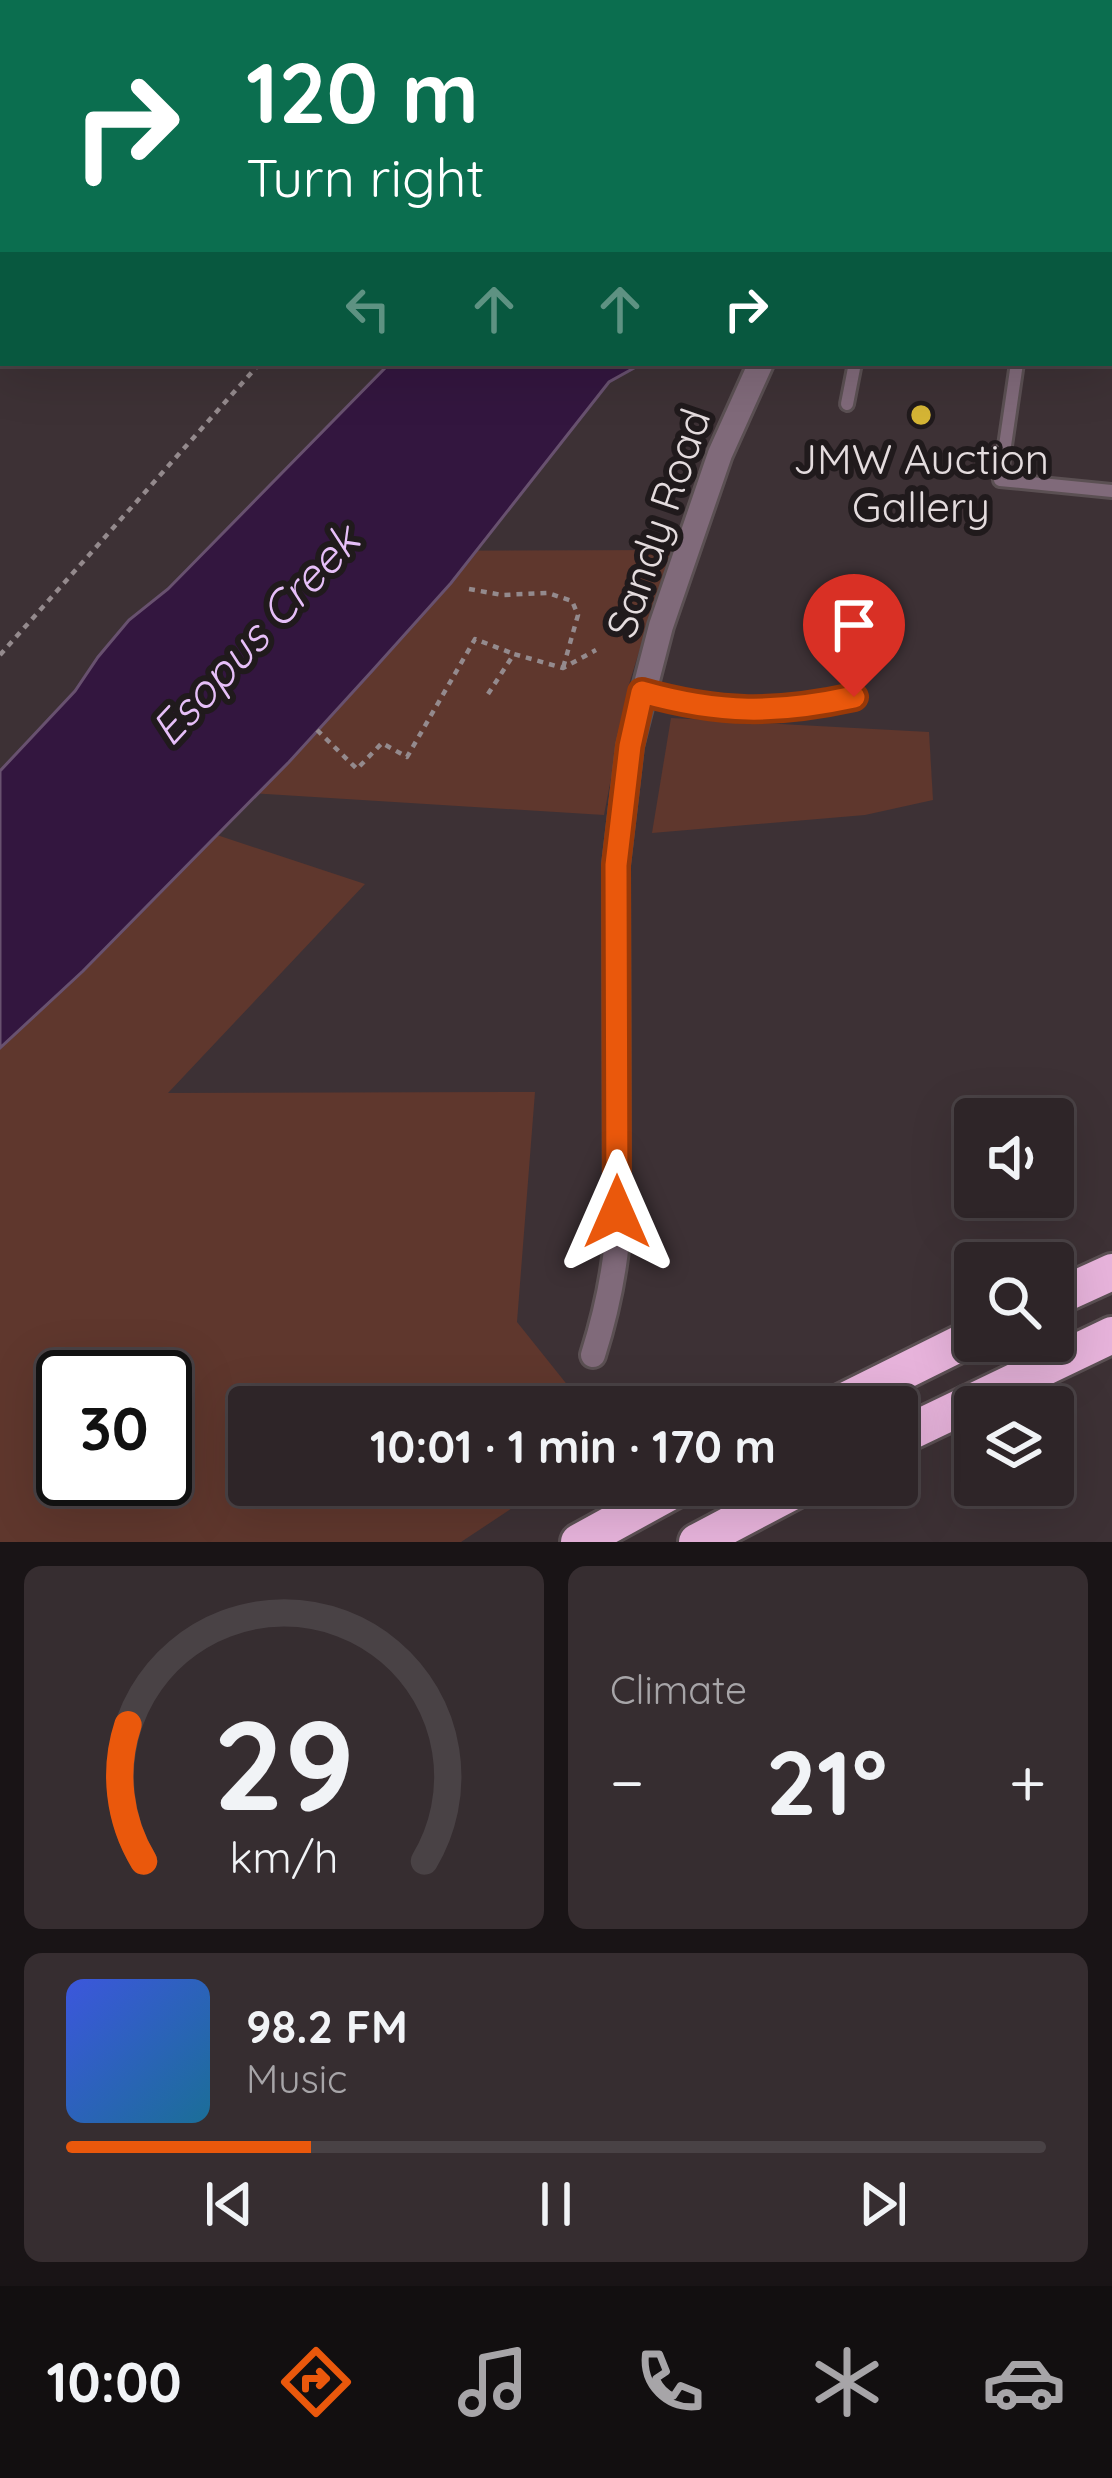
<!DOCTYPE html>
<meta charset="utf-8">
<style>
:root{--surface:#2e2528;--page:#362d30;--text:#f1f3f6;--muted:#a7a5a8;--line:#494245;--accent:#ea580c}
body{margin:0;font-family:Quicksand,sans-serif;background:var(--page);color:var(--text);height:100vh;display:flex;flex-direction:column;font-size:45px;white-space:nowrap}
*{box-sizing:border-box;margin:0}
p{font-size:39px;color:var(--muted)}
.icon{flex:none;width:66px;height:66px;fill:none;stroke:currentColor;stroke-width:2;stroke-linecap:round;stroke-linejoin:round}
.map{position:relative;height:1542px;overflow:hidden}
.drawer{display:flex;flex-direction:column;gap:24px;padding:24px;background:#191416;flex:1}
.drawer>*{flex:none}
.hud{position:absolute;left:0px;top:0px;width:1113px;height:366px;box-shadow:0 12px 48px #0002,0 0 0 3px var(--line);background:#0b6e4f;color:#fff;overflow:hidden}
.buttons{position:absolute;left:954px;top:1098px;display:grid;gap:24px}
.buttons a{display:grid;place-items:center;width:120px;height:120px;border-radius:12px;background:var(--surface);box-shadow:0 12px 48px #0002,0 0 0 3px var(--line);font-size:60px}
.speed{position:absolute;left:36px;top:1350px;display:flex;gap:24px;font-size:60px;font-weight:700;text-align:center}
.speed>*{display:grid;place-content:center;width:156px;height:156px;border-radius:50%;background:var(--surface);box-shadow:0 12px 48px #0002,0 0 0 3px var(--line);line-height:1}
.speed .limit{border:6px solid #111;border-radius:18px;background:#fff;color:#111}
.pin{position:absolute;display:grid;place-items:center;width:102px;height:102px;color:#fff;margin:-123px -51px;border-radius:50% 50% 50% 0;rotate:-45deg;box-shadow:0 0 12px #0007}
.pin .icon{rotate:45deg}
.me{position:absolute;width:132px;margin:-66px;rotate:0deg;stroke-linejoin:round;filter:drop-shadow(0 0 9px #0008)}
.turn{display:flex;align-items:center;gap:42px;height:252px;padding:0 48px;font-size:54px}
.turn .icon{width:156px;height:156px;stroke-width:2.5}
.turn b{display:block;font-size:84px;line-height:102px}
.lanes{display:flex;align-items:center;height:114px;padding:0 48px;background:#0003;justify-content:center;gap:60px;direction:ltr}
.lanes .off{opacity:.35}
.big{font-size:90px;font-weight:700;line-height:1.1}
.drawer .widget{flex:1;display:flex;flex-direction:column;justify-content:center;gap:18px;min-width:0;padding:0 42px;border-radius:18px;background:var(--page)}
.drawer .dial{align-items:center;gap:0}
.dial svg{height:312px;overflow:visible;fill:none;stroke:var(--line);stroke-width:7;stroke-linecap:round;text-anchor:middle}
.dial text{fill:var(--text);stroke:none}
.song{display:flex;align-items:center;gap:36px}
.cover{width:144px;height:144px;border-radius:18px;background:linear-gradient(135deg,hsl(230 70% 55%),hsl(200 70% 35%))}
.played{height:12px;border-radius:6px;background:linear-gradient(90deg,var(--accent) 25%,var(--line) 25%)}
.keys{display:flex;justify-content:space-around;direction:ltr}
.heat{display:flex;justify-content:space-between;align-items:center;font-size:66px;direction:ltr}
.drawer .tiles{flex:1;display:grid;gap:24px;grid-template-columns:1fr 1fr}
.widget:last-child{grid-column:span 2}
.trip{position:absolute;left:228px;top:1386px;width:690px;height:120px;border-radius:12px;background:var(--surface);box-shadow:0 12px 48px #0002,0 0 0 3px var(--line);font-weight:700;line-height:120px;text-align:center}
.menu{display:flex;height:192px;justify-content:space-around;align-items:center;background:#120f10;color:var(--muted)}
.menu .icon{width:84px;height:84px}
.menu .active{color:var(--accent)}
.menu b{font-size:54px;color:var(--text)}
.map>svg:first-child{display:block}
.green{fill:#5f372d;fill-rule:evenodd}
.water{fill:#33163f;stroke:#68516f;stroke-width:3}
.lines{fill:none;stroke-linecap:round;stroke-linejoin:round}
.lane-casing{stroke:#5b5053;stroke-width:18}
.street-casing{stroke:#5b5053;stroke-width:30}
.secondary-casing{stroke:#5b5053;stroke-width:30}
.highway-casing{stroke:#5b5053;stroke-width:42}
.path{stroke:#948a8d;stroke-width:4.5;stroke-dasharray:6 6;stroke-linecap:butt}
.lane{stroke:#806a7a;stroke-width:12}
.street{stroke:#806a7a;stroke-width:24}
.secondary{stroke:#aa88a1;stroke-width:24}
.highway{stroke:#e7b3db;stroke-width:36}
.rail-casing{stroke:#b5acae;stroke-width:14}
.rail{stroke:#201a1c;stroke-width:9;stroke-dasharray:27;stroke-linecap:butt}
.route-casing{stroke:#983908;stroke-width:30}
.route{stroke:#ea580c;stroke-width:21}
.poi-dot{fill:#d5b535;stroke:#201a1c;stroke-width:4.5}
.labels{text-anchor:middle;stroke-width:12;stroke-linejoin:round;paint-order:stroke}
.poi-label{font-size:42px;fill:#e4dcde;stroke:#201a1c}
.street-label{font-size:42px;fill:#e4dcde;stroke:#201a1c}
.water-label{font-size:45px;font-style:italic;fill:#e6bff8;stroke:#201a1c}
</style>
<div class="map">
<svg width="1112" height="1542" viewBox="0 0 1112 1542">
<rect width="100%" height="100%" fill="#3d3135"/>
<!-- green -->
<g class="green">
<path d="M671 550 629 684 604 815 155 787 360 551Z"/>
<path d="M671 718 929 732 933 800 865 815 652 833Z"/>
<path d="M217 835 365 884 168 1093 535 1092 517 1322 585 1407H249V1485H547L461 1542H0V1048L83 971ZM63 1377H165V1479H63Z"/>
</g>
<!-- water -->
<path class="water" d="M390 363H643L609 382 451 583 372 671 289 762 83 971 0 1048V771L75 691 98 657 129 620 168 589Z"/>
<g class="lines">
<!-- lane casing -->
<g class="lane-casing">
<g id="lane">
<path d="M220 0 224 3"/>
<path d="M307 0 310 3"/>
<path d="M391 3 393 0"/>
<path d="M1017 363 1000 480 1112 491"/>
<path d="M847 404 855 363"/>
<path d="M643 692C720 714 777 714 854 697"/>
</g>
</g>
<!-- street casing -->
<g class="street-casing">
<g id="street">
<path d="M118 3 121 0"/>
<path d="M1110 94 1112 91"/>
<path d="M0 105 3 102"/>
<path d="M593 1355C605 1317 613 1281 617 1241L616 865 630 746 661 626 720 454 761 363"/>
</g>
</g>
<!-- secondary casing -->
<g class="secondary-casing">
<g id="secondary">
<path d="M1051 0 1058 3"/>
<path d="M1110 24 1112 25"/>
</g>
</g>
<!-- highway casing -->
<g class="highway-casing">
<g id="highway">
<path d="M1053 1299 1112 1272"/>
<path d="M832 1407 975 1336"/>
<path d="M897 1438 1112 1335"/>
<path d="M579 1542 683 1485"/>
<path d="M697 1542 805 1485"/>
</g>
</g>
<!-- path -->
<g class="path">
<path d="M521 3 522 0"/>
<path d="M469 589 502 595 548 593 572 601 578 615 563 668"/>
<path d="M0 655 260 363"/>
<path d="M488 694 514 654 563 668 596 650"/>
<path d="M317 730 357 769 382 743 407 757 475 639 514 654"/>
</g>
<!-- lane -->
<use href="#lane" class="lane"/>
<!-- street -->
<use href="#street" class="street"/>
<!-- secondary -->
<use href="#secondary" class="secondary"/>
<!-- highway -->
<use href="#highway" class="highway"/>
<!-- rail casing -->
<g class="rail-casing">
<path id="rail" d="M0 5 6 0"/>
</g>
<!-- rail -->
<use href="#rail" class="rail"/>
</g>
<g class="lines">
<!-- route casing -->
<g class="route-casing">
<path id="route" d="M617 1212 616 865 630 746 642 692C720 714 776 714 854 697"/>
</g>
<!-- route -->
<use href="#route" class="route"/>
</g>
<!-- markers -->
<circle class="poi-dot" cx="921" cy="415" r="12"/>
<g class="labels">
<!-- poi labels -->
<g class="poi-label">
<text x="921" y="474">JMW Auction<tspan x="921" dy="48">Gallery</tspan></text>
</g>
<!-- street labels -->
<g class="street-label">
<text transform="translate(658 523) rotate(-71)" y="15">Sandy Road</text>
</g>
<!-- water labels -->
<g class="water-label">
<text transform="translate(255 635) rotate(-47)" y="16">Esopus Creek</text>
</g>
</g>
</svg>
<div class="buttons">
<a><svg class="icon" aria-label="sound" viewBox="0 0 24 24"><path d="M4 9h4l5-4v14l-5-4H4zM17 9q2 3 0 6"/></svg></a>
<a><svg class="icon" aria-label="search" viewBox="0 0 24 24"><circle cx="10" cy="10" r="6"/><path d="M15 15l6 6"/></svg></a>
<a><svg class="icon" aria-label="layers" viewBox="0 0 24 24"><path d="M12 4l9 5-9 5-9-5zM3 14l9 5 9-5"/></svg></a>
</div>
<div class="speed"><div class="limit">30</div></div>
<div class="pin" style="left:854px;top:697px;background:#d93025"><svg class="icon" aria-label="arrive" viewBox="0 0 24 24"><path d="M6 21V4h12l-3 4 3 4H6"/></svg></div>
<svg class="me" style="left:617px;top:1212px" viewBox="-20 -20 40 40"><path d="M0-17L14 15 0 8-14 15z" fill="#ea580c" stroke="#fff" stroke-width="4"/></svg>
<div class="trip">10:01 · 1 min · 170 m</div>
<div class="hud">
<div class="turn"><svg class="icon" aria-label="right" viewBox="0 0 24 24"><path d="M7 20v-9h11M14 6l5 5-5 5"/></svg><div><b>120 m</b>Turn right</div></div>
<div class="lanes"><svg class="icon off" aria-label="left" viewBox="0 0 24 24"><path d="M17 20v-9H6M10 6l-5 5 5 5"/></svg><svg class="icon off" aria-label="ahead" viewBox="0 0 24 24"><path d="M12 20V5M6 11l6-6 6 6"/></svg><svg class="icon off" aria-label="ahead" viewBox="0 0 24 24"><path d="M12 20V5M6 11l6-6 6 6"/></svg><svg class="icon" aria-label="right" viewBox="0 0 24 24"><path d="M7 20v-9h11M14 6l5 5-5 5"/></svg></div>
</div>
</div>
<section class="drawer">
<div class="tiles">
<div class="widget dial"><svg viewBox="0 0 100 80">
<path d="M14 69A42 42 0 1 1 86 69"/>
<path d="M14 69A42 42 0 0 1 10 34" stroke="#ea580c"/>
<text x="50" y="56" font-size="32" font-weight="700">29</text>
<text x="50" y="72" font-size="11">km/h</text>
</svg></div>
<div class="widget"><p>Climate</p>
<div class="heat"><a>−</a><b class="big">21°</b><a>+</a></div>
</div>
<div class="widget">
<div class="song"><i class="cover"></i><div><b>98.2 FM</b><p>Music</p></div></div>
<div class="played"></div>
<div class="keys"><svg class="icon" aria-label="previous" viewBox="0 0 24 24"><path d="M18 5L8 12l10 7zM5 5v14"/></svg><svg class="icon" aria-label="pause" viewBox="0 0 24 24"><path d="M8 5v14M16 5v14"/></svg><svg class="icon" aria-label="next" viewBox="0 0 24 24"><path d="M6 5l10 7-10 7zM19 5v14"/></svg></div>
</div>
</div>
</section>
<nav class="menu">
<b>10:00</b>
<svg class="icon active" aria-label="directions" viewBox="0 0 24 24"><path d="M12 3l9 9-9 9-9-9zM9 14v-3h6M13 9l2 2-2 2"/></svg>
<svg class="icon" aria-label="music" viewBox="0 0 24 24"><path d="M9 18V5l10-2v13"/><circle cx="6" cy="18" r="3"/><circle cx="16" cy="16" r="3"/></svg>
<svg class="icon" aria-label="phone" viewBox="0 0 24 24"><path d="M5 4h4l2 5-3 2q2 4 5 5l2-3 5 2v4C11 20 4 13 5 4z"/></svg>
<svg class="icon" aria-label="climate" viewBox="0 0 24 24"><path d="M12 3v18M4 7l16 10M4 17L20 7"/></svg>
<svg class="icon" aria-label="car" viewBox="0 0 24 24"><path d="M5 17H2v-5l4-1 3-4h7l3 4 3 1v5h-3M9 17h6M6 11h13"/><circle cx="7" cy="17" r="2"/><circle cx="17" cy="17" r="2"/></svg>
</nav>
